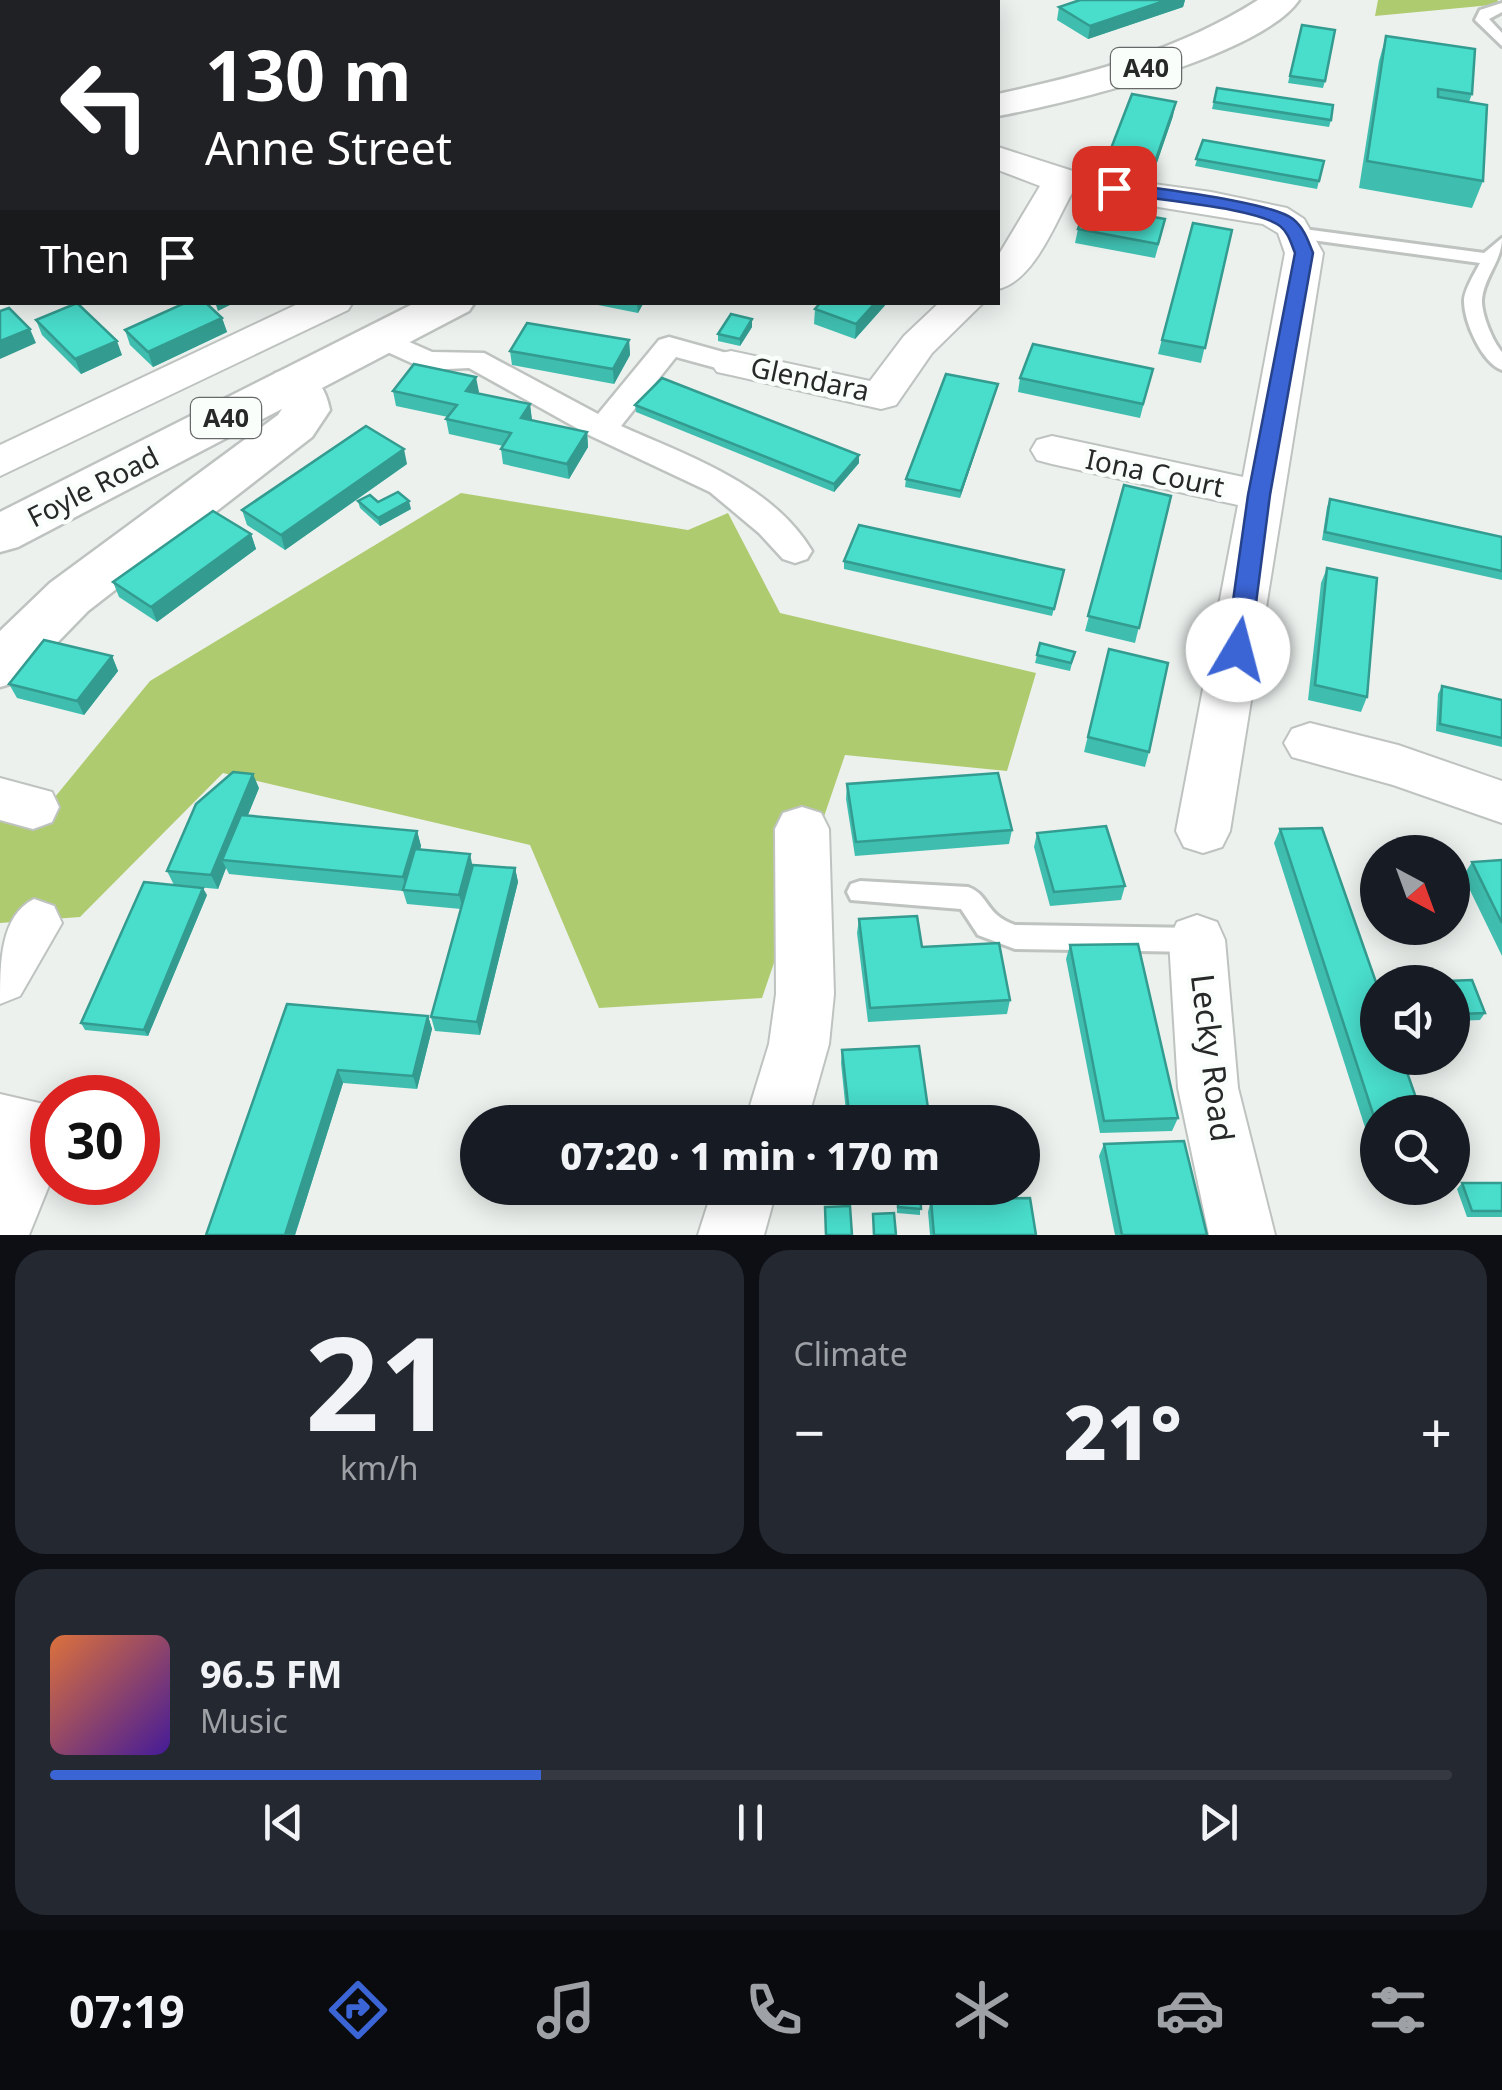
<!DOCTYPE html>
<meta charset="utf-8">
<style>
:root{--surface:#171b24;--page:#242831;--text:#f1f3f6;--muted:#9ea1a6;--line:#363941;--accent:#3b65d5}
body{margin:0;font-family:"Noto Sans",sans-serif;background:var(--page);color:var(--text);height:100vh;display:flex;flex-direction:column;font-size:38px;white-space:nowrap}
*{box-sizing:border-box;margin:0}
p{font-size:32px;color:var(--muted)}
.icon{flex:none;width:55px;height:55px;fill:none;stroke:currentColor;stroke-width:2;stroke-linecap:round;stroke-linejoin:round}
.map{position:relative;height:1235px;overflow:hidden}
.sheet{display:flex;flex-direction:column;gap:15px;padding:15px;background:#0d0f14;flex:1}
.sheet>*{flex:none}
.hud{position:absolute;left:0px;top:0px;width:1000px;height:305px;box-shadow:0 5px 25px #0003;background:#202124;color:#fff;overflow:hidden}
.needle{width:65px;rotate:139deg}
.buttons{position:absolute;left:1360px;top:835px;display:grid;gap:20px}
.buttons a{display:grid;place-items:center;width:110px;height:110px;border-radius:50%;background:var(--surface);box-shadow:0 5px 25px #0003;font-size:50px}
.speed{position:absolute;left:30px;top:1075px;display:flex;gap:20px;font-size:50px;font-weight:700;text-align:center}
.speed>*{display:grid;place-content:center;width:130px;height:130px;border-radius:50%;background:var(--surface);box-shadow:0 5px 25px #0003;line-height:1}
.speed .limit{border:15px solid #d22;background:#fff;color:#111}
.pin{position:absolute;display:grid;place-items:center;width:85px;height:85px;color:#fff;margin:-42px;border-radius:20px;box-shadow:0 5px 15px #0006}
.me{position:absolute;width:110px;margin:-55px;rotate:8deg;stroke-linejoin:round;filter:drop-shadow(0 0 8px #0008)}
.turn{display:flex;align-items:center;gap:35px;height:210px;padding:0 40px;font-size:45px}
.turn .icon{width:130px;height:130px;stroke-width:2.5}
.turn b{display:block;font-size:70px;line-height:85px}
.then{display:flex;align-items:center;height:95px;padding:0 40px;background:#0003;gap:20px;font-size:38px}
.big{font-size:75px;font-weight:800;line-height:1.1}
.sheet .tile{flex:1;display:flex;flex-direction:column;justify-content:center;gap:15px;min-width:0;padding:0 35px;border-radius:30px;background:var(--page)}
.sheet .dial{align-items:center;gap:0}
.dial b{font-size:130px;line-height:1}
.song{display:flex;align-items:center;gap:30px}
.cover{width:120px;height:120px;border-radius:15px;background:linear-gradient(135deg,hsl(20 70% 55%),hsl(260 70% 35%))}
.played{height:10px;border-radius:5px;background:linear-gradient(90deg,var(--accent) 35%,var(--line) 35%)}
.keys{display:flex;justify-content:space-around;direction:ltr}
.heat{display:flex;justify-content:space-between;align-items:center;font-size:55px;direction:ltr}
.sheet .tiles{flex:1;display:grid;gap:15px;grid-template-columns:1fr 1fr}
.tile:last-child{grid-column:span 2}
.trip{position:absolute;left:460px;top:1105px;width:580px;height:100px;border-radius:50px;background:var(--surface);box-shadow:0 5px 25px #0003;font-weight:800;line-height:100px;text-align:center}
.dock{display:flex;height:160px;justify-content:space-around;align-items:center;background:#090b0e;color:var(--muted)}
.dock .icon{width:70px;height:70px}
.dock .on{color:var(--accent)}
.dock b{font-size:45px;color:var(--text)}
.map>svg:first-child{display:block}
.green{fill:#afcb70}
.water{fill:#34a7b2;stroke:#308189;stroke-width:2.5}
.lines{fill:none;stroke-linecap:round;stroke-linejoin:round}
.service-casing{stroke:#bec3c0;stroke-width:6}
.pedestrian-casing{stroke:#bec3c0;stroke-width:5}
.minor-casing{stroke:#bec3c0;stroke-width:4}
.tertiary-casing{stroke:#bec3c0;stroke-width:5}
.primary-casing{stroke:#bec3c0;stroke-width:5}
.service{fill:#fff;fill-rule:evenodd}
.pedestrian{fill:#fff;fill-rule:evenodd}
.minor{fill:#fff;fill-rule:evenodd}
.tertiary{fill:#fff;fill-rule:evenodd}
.primary{fill:#fff;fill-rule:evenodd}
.wall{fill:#3fbeaf}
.shaded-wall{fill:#339b8f}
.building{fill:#49ddcc;stroke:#339b8f;stroke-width:2.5}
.route{fill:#3b65d5;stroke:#26428a;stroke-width:2.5}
.labels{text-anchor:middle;stroke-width:9;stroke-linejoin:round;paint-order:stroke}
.shield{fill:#f9fefb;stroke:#666967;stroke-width:2.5}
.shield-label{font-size:25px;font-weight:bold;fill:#272928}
.street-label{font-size:28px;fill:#272928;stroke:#f9fefb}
.near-street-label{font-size:32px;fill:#272928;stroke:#f9fefb}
</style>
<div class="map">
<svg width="1502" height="1235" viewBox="0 0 1502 1235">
<rect width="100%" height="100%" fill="#ecf1ee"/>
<!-- green -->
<g class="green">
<path d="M1378 0H1497L1502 4 1375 16Z"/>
<path d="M461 493 688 530 728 513 780 613 1036 673 1007 771 845 755 762 998 599 1008 530 845 223 773 80 917 0 923V817L50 803 150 681Z"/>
</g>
<!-- water -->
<path class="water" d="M0 0H506L2 2 0 279Z"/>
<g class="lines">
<!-- service casing -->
<g class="service-casing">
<g id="service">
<path d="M1502 3V12L1489 19 1502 33V46L1475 20 1480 10Z"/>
<path d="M1296 228 1484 253 1502 238C1502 261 1484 277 1482 299 1481 314 1493 342 1502 352V370C1482 363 1464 322 1464 301 1464 290 1475 273 1480 263L1290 237V229Z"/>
<path d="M860 881 968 887C990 895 984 914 1015 925L1197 928 1206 932 1210 940 1206 948 1197 952 1015 949 978 935 961 909 851 900 847 892 851 884Z"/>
</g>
</g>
<!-- pedestrian casing -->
<g class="pedestrian-casing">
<path id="pedestrian" d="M382 330 432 352 484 353 598 414 659 340 669 337 741 357 746 363 741 369 731 372 676 357 621 426C688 456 772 484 812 551L807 559 795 563 783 559 759 533 710 492 591 436 469 368 427 370 372 345 367 339 372 333Z"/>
</g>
<!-- minor casing -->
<g class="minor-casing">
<g id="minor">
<path d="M998 147 1082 174 1211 192 1287 208 1304 219 1323 253 1230 831 1222 847 1203 853 1184 847 1176 831 1238 505 1052 464 1037 460 1031 450 1037 440 1052 436 1243 477 1285 253 1278 233 1263 224 1072 193C1055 223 1034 281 998 289V256L1040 186 998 170Z"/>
<path d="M302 302H353L348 310 0 476V445Z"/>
<path d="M940 302H984L932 353 896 405 881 409 731 375 717 372 711 363 717 354 731 351 870 381 904 336Z"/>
<path d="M1310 723 1398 745 1502 781V823L1393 785 1292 757 1284 743 1292 729Z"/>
<path d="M0 778 52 792 59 807 52 822 33 829 0 820Z"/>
<path d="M802 807 821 813 829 829 834 994 829 1044 807 1122H745L769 1044 776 994 775 829 783 813Z"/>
<path d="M34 899 54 906 62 923 20 996 0 1004C0 962 0 916 34 899Z"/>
<path d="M1197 915 1217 922 1225 940 1238 1088 1275 1235H1209L1178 1088 1169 940 1177 922Z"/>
<path d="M0 1094 52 1106V1178L29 1235H0Z"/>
<path d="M713 1188H777L764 1235H698Z"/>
</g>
</g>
<!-- tertiary casing -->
<g class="tertiary-casing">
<path id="tertiary" d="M292 369C316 375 325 386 330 410L312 437 88 611 20 681 0 687V631L50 583 278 415 282 409 280 399 268 384 275 373Z"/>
</g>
<!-- primary casing -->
<g class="primary-casing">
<g id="primary">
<path d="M1258 0H1299C1261 56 1065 104 998 116V94C1089 74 1178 51 1258 0Z"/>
<path d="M417 302H475L469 311 18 547 0 552V512Z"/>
</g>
</g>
<!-- service -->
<use href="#service" class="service"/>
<!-- pedestrian -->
<use href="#pedestrian" class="pedestrian"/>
<!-- minor -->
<use href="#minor" class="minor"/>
<!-- tertiary -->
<use href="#tertiary" class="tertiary"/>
<!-- primary -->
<use href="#primary" class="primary"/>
</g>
<!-- wall -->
<g class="wall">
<path d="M1080 0H1185L1183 7 1088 39 1057 20 1059 7Z"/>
<path d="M1302 25 1325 81 1323 88 1288 83Z"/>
<path d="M1386 36 1472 94 1469 102 1483 181 1472 208 1359 188 1379 61Z"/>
<path d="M1217 88 1331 120 1329 127 1212 109Z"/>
<path d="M1173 116 1153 174 1108 165 1110 151Z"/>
<path d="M1203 140 1324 161 1317 189 1195 166Z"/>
<path d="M1193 223 1232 230 1201 363 1158 354Z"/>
<path d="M1078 229 1162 233 1155 258 1075 243Z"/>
<path d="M598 302H644L638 313 598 305Z"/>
<path d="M888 302 855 339 814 324 815 309Z"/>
<path d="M222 318 227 332 153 367 130 345 125 330Z"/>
<path d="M36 320 122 355 81 374 42 335Z"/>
<path d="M752 327 740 346 718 341V334Z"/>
<path d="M629 340 630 355 614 384 512 365 510 351Z"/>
<path d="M1153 369 1140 418 1018 392 1020 378Z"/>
<path d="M393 391 479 392 478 393 530 404 531 421 587 432 588 447 569 479 503 464 501 449 503 446 449 434 446 419 448 417 396 406Z"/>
<path d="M996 391 960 498 905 487 906 479Z"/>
<path d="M635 405 859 463 834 492 636 412Z"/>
<path d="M407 464 285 550 247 525 242 510Z"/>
<path d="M1124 485 1171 496 1135 643 1085 631Z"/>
<path d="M1330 499 1502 537V580L1322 540 1327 507Z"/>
<path d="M358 501 378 502 411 509 380 526 360 508Z"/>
<path d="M251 534 256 549 157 622 119 597 113 582Z"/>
<path d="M844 561 1064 570 1052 616 844 569Z"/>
<path d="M1327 568 1367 697 1361 712 1308 700 1321 583Z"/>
<path d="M1040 643 1075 652 1070 671 1035 663Z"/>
<path d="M1109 649 1149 752 1145 767 1084 752Z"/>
<path d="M112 656 118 671 84 715 17 698 9 684Z"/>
<path d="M1442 686 1502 700V747L1436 731 1438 694Z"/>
<path d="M847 784 1012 830 1009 844 855 856 846 799Z"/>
<path d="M259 788 248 815 417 831 421 846 420 850 473 866 515 868 518 882 480 1035 435 1031 431 1017 461 909 407 904 403 891 229 874 226 868 218 889 174 885 167 871Z"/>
<path d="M1280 829 1378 1112V1168L1274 843Z"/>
<path d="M1037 833 1125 886 1121 900 1050 906 1034 847Z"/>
<path d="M1502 860V956L1463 876 1472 862Z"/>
<path d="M207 895 148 1036 85 1030 81 1023Z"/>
<path d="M859 919 922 947 1010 1000 1007 1014 868 1022 857 933Z"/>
<path d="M1070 945 1178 1118 1172 1131 1100 1133 1066 959Z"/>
<path d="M1472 980 1485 1013 1480 1020 1455 1021 1452 1015V982H1446L1447 981Z"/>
<path d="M287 1004 428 1016 432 1029 417 1089 343 1083 295 1235H206Z"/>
<path d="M842 1050 930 1122H847L841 1063Z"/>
<path d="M1104 1144 1207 1235H1115L1099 1156Z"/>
<path d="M1462 1183H1502V1217H1467L1457 1189Z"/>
<path d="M897 1188H920V1215L897 1213Z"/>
<path d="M931 1200 1036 1235H930L928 1212Z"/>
</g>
<!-- shaded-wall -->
<g class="shaded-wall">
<path d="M1167 0H1185L1183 7 1088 39 1090 26Z"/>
<path d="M1176 102 1173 116 1153 174 1156 159Z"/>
<path d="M215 302H236L218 311Z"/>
<path d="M637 302H644L638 313Z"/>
<path d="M876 302H888L855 339 856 324Z"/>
<path d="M222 318 227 332 153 367 148 352Z"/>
<path d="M752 319V327L740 346V339Z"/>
<path d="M30 329 36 343 0 359V341Z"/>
<path d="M629 340 630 355 614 384 613 369Z"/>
<path d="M117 341 122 355 81 374 75 359Z"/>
<path d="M476 377 479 392 469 406 466 391Z"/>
<path d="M998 384 996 391 960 498 961 491Z"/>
<path d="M530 404 532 419 523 433 521 418Z"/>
<path d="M587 432 588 447 569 479 567 464Z"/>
<path d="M404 449 407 464 285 550 281 535Z"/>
<path d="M859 455V463L834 492V484Z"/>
<path d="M409 501 411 509 380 526 378 518Z"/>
<path d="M251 534 256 549 157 622 151 607Z"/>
<path d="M112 656 118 671 84 715 77 701Z"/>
<path d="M253 774 259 788 229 861 222 860 226 868 218 889 211 875Z"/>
<path d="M417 831 421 846 407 892 403 877Z"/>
<path d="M470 854 473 868 463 909 459 895Z"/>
<path d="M515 868 518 882 480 1035 477 1022Z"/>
<path d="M203 888 207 895 148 1036 144 1030Z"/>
<path d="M428 1016 432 1029 417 1089 413 1076Z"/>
<path d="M338 1070 343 1083 295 1235H285Z"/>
</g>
<!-- building -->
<g class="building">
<path d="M1080 0H1167L1090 26 1059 7Z"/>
<path d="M1302 25 1335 30 1325 81 1290 76Z"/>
<path d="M1386 36 1475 49 1472 94 1438 89V97L1487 105 1483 181 1367 161Z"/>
<path d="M1217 88 1333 105 1331 120 1214 102Z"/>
<path d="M1132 94 1176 102 1156 159 1110 151Z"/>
<path d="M1203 140 1324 161 1319 181 1196 159Z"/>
<path d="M1086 205 1165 219 1158 244 1078 229Z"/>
<path d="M1193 223 1232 230 1205 348 1162 340Z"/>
<path d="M187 302H205L222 318 148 352 125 330Z"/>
<path d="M821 302H876L856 324 815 309Z"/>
<path d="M77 303 117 341 75 359 36 320Z"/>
<path d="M9 308 30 329 0 341V311Z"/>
<path d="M731 314 752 319 740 339 718 334Z"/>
<path d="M527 323 629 340 613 369 510 351Z"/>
<path d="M1033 344 1153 369 1143 404 1020 378Z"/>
<path d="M414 364 476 377 466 391 530 404 521 418 587 432 567 464 501 449 511 433 446 419 457 405 393 391Z"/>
<path d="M946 374 998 384 961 491 906 479Z"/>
<path d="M662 378 859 455 834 484 635 405Z"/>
<path d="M366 426 404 449 281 535 242 510Z"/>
<path d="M1124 485 1171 496 1139 628 1088 616Z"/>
<path d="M398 492 409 501 378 518 358 501 370 495 378 502Z"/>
<path d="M1330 499 1502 537V571L1325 532Z"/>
<path d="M213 511 251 534 151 607 113 582Z"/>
<path d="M859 525 1064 570 1054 609 844 561Z"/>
<path d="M1327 568 1377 578 1367 697 1315 685Z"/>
<path d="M44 640 112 656 77 701 9 684Z"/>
<path d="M1040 643 1075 652 1071 663 1037 655Z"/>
<path d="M1109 649 1168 663 1149 752 1088 737Z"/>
<path d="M1442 686 1502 700V738L1440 724Z"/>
<path d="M233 772 253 774 211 875 167 871 196 804Z"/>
<path d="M998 773 1012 830 856 842 847 784Z"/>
<path d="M241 815 417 831 403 877 222 860Z"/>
<path d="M1106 826 1125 886 1054 892 1037 833Z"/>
<path d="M1322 828 1378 988V1058H1402L1421 1112H1378V1129L1280 829Z"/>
<path d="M415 849 470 854 459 895 403 890Z"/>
<path d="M1502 860V923L1472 862Z"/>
<path d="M473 865 515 868 477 1022 431 1017Z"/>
<path d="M144 882 203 888 144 1030 81 1023Z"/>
<path d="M917 916 922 947 999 943 1010 1000 870 1008 859 919Z"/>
<path d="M1138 944 1178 1118 1104 1121 1070 945Z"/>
<path d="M1472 980 1485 1013 1459 1014 1452 996V982H1447V981Z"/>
<path d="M287 1004 428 1016 413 1076 338 1070 285 1235H206Z"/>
<path d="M919 1046 930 1122H850L842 1050Z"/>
<path d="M1184 1141 1207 1235H1122L1104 1144Z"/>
<path d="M1462 1183H1502V1211H1472Z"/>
<path d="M898 1188H920L921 1209 898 1207Z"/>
<path d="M1030 1198 1036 1235H934L931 1200Z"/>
<path d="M850 1206 852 1235H826L825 1207Z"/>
<path d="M894 1213 896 1235H874L873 1214Z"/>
</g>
<!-- route -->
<path class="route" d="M1114 182C1149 188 1270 201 1293 219 1304 228 1308 240 1313 253L1270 495 1250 650 1238 659 1226 650 1248 495 1295 253C1291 243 1288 232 1280 226 1253 206 1146 200 1108 191L1106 188Z"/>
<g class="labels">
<!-- shield labels -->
<g class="shield">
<rect x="1111" y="48" width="70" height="40" rx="8"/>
<rect x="191" y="398" width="70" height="40" rx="8"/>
</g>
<g class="shield-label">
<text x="1146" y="77">A40</text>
<text x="226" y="427">A40</text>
</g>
<!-- street labels -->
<g class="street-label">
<text transform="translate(810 379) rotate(12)" y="10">Glendara</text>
<text transform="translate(1155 473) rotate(12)" y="10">Iona Court</text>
<text transform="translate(93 487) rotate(-27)" y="10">Foyle Road</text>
</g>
<!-- near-street labels -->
<g class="near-street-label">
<text transform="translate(1212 1058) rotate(83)" y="11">Lecky Road</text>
</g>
</g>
</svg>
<div class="buttons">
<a><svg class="needle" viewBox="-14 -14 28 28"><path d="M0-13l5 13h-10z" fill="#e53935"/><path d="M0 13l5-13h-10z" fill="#9ea1a6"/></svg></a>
<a><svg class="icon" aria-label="sound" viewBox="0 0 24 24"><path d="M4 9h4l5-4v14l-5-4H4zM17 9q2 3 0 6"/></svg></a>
<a><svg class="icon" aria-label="search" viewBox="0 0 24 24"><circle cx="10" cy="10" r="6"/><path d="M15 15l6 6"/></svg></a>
</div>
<div class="speed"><div class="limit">30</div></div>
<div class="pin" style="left:1114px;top:188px;background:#d93025"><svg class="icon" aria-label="arrive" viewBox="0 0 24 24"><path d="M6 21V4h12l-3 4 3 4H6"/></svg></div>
<svg class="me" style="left:1238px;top:650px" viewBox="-20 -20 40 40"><circle r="19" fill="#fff"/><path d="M0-13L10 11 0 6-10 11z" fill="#3b65d5"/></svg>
<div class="trip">07:20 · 1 min · 170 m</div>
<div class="hud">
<div class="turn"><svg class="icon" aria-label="left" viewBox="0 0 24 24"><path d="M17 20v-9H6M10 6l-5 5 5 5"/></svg><div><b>130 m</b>Anne Street</div></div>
<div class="then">Then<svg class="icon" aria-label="arrive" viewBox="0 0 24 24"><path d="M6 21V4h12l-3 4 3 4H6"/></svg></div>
</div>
</div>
<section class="sheet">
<div class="tiles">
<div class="tile dial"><b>21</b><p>km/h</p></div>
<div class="tile"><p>Climate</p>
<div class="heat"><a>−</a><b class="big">21°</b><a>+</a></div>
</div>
<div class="tile">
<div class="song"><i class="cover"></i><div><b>96.5 FM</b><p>Music</p></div></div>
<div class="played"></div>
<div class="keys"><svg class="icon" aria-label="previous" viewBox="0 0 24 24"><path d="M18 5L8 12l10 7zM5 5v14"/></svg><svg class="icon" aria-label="pause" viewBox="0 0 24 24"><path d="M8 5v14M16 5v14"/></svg><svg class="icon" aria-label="next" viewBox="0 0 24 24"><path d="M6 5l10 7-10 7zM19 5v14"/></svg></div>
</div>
</div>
</section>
<nav class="dock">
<b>07:19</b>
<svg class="icon on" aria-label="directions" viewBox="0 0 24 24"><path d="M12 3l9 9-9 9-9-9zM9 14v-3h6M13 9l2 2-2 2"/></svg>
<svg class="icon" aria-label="music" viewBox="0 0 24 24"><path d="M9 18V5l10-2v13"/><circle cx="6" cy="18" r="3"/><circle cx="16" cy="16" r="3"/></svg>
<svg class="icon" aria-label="phone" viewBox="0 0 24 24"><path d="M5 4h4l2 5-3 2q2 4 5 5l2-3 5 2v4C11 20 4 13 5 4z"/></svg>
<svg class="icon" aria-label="climate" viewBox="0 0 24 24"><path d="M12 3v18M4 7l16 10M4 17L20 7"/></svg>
<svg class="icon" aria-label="car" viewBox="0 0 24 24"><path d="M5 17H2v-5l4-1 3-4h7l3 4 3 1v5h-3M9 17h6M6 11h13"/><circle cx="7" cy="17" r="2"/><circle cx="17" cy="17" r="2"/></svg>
<svg class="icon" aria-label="filters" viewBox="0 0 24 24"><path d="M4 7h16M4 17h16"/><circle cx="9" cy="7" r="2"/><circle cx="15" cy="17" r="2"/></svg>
</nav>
